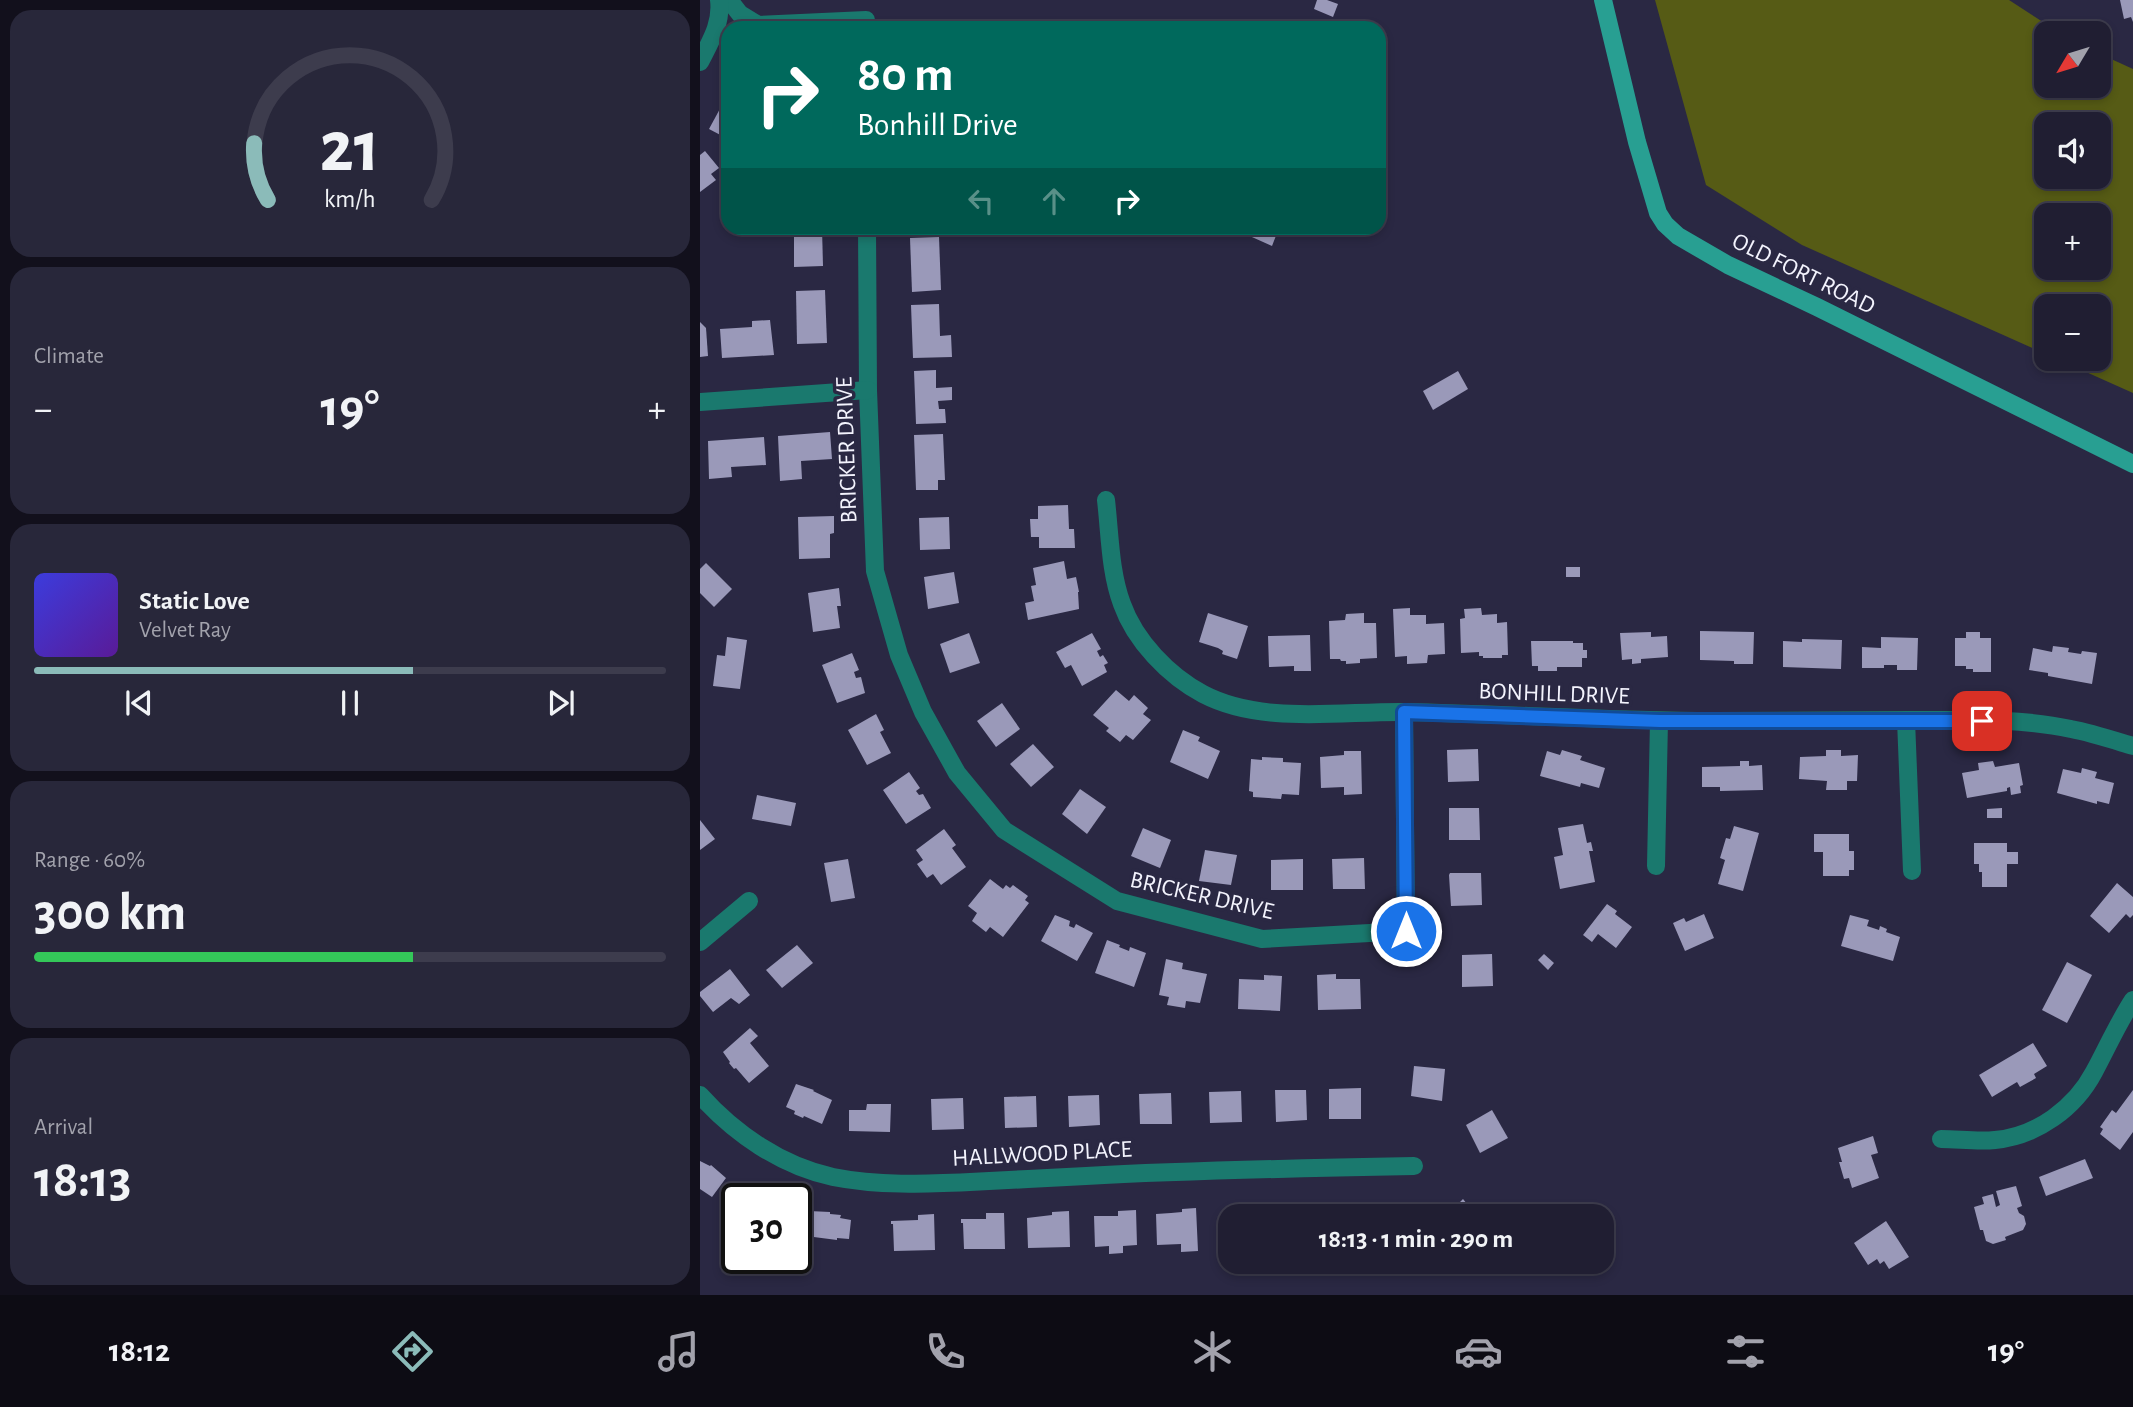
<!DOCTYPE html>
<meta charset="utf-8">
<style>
:root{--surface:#201e32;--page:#28273a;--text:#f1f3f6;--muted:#a2a2ac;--line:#3d3c4d;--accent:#8bbbb9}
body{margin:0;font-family:"Alegreya Sans",sans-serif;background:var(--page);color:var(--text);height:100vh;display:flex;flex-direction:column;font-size:26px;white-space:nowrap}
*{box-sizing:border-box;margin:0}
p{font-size:23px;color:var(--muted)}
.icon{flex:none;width:38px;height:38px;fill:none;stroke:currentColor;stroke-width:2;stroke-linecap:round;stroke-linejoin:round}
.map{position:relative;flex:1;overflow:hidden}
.panel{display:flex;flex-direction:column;gap:10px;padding:10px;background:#12101c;width:700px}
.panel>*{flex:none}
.guide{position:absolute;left:21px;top:21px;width:665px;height:214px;border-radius:21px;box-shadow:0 4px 10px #0003,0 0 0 2px var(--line);background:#00695c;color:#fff;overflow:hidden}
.needle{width:46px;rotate:232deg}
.tools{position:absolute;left:1334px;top:21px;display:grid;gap:14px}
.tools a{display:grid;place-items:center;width:77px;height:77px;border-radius:14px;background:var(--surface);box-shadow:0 4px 10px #0003,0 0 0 2px var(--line);font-size:35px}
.speed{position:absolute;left:21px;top:1183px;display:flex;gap:14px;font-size:35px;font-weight:700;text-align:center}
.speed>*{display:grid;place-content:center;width:91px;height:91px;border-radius:50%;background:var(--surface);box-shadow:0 4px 10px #0003,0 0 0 2px var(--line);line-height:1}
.speed .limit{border:4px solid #111;border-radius:10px;background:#fff;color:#111}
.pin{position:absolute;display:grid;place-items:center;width:60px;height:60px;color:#fff;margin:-30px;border-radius:14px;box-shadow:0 4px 10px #0006}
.me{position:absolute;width:77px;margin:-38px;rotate:0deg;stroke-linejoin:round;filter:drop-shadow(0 0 5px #0008)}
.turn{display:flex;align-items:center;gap:24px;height:147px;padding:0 21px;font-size:32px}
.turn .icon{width:91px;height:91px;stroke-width:2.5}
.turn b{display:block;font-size:49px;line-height:60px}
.lanes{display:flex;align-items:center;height:66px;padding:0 21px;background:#0003;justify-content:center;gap:35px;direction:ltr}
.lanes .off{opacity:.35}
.big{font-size:52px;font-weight:700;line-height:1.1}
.panel .widget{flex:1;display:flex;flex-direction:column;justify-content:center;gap:10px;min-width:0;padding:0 24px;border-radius:21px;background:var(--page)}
.panel .dial{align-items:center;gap:0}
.dial svg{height:182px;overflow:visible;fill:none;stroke:var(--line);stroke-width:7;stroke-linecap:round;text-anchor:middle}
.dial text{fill:var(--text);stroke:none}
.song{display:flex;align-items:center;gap:21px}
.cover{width:84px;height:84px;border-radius:10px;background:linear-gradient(135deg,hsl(240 70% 55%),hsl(270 70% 35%))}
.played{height:7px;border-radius:4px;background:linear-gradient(90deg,var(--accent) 60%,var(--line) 60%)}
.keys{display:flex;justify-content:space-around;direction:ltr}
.heat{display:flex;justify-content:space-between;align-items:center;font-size:38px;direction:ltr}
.charge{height:10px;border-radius:5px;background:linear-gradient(90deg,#34c759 60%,var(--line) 0)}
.trip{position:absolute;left:518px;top:1204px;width:396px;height:70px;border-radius:21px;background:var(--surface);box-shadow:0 4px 10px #0003,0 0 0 2px var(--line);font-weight:700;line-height:70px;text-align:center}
.dock{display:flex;height:112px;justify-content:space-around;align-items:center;background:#0d0c14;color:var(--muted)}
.dock .icon{width:49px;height:49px}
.dock .on{color:var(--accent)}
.dock b{font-size:32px;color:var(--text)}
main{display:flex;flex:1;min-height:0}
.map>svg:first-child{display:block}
.green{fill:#565b15;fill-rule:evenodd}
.building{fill:#9a99b9}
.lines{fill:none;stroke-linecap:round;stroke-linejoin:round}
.minor{stroke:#1a796e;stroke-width:18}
.secondary{stroke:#289f92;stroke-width:18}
.route-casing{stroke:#114b97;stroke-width:18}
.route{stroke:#1a73e8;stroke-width:12}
.labels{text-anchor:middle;stroke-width:7;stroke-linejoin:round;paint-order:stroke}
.street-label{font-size:24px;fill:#f3f3fd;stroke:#2a2843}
</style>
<main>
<section class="panel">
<div class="widget dial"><svg viewBox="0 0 100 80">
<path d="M14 69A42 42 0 1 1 86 69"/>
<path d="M14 69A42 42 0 0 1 8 44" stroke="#8bbbb9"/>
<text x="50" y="56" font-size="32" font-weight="700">21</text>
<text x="50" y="72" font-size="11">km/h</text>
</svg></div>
<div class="widget"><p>Climate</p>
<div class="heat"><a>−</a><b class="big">19°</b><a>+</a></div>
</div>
<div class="widget">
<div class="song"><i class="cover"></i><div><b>Static Love</b><p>Velvet Ray</p></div></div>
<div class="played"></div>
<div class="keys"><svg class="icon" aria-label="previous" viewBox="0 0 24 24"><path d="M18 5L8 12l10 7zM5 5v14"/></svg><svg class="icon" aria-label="pause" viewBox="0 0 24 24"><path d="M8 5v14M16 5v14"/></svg><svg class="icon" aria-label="next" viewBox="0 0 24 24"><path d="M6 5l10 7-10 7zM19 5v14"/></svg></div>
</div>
<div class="widget"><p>Range · 60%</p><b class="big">300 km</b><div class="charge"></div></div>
<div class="widget"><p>Arrival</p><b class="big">18:13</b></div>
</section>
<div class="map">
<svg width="1433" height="1295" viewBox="0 0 1433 1295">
<rect width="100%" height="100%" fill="#2a2843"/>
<!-- green -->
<path class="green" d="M955 0H1309L1360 33H1346V86H1398V53L1433 69V393L1357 359H1398V306H1346V354L1102 245 1006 185ZM1346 124H1398V177H1346ZM1346 215H1398V268H1346Z"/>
<!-- building -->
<g class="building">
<path d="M617 0H627L638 4 633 17 614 9Z"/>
<path d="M1420 0H1433V22L1431 17 1424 19Z"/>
<path d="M28 94V139L9 129Z"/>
<path d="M5 151 19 168 11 174 16 180 0 192V155Z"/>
<path d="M94 228H122L123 266 94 267Z"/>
<path d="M545 228H594L591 234 583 230 581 235 577 233 572 246 543 233Z"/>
<path d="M239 237 241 290 212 292 210 238Z"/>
<path d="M125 290 127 343 97 344 96 291Z"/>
<path d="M239 304 240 336 251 335 252 357 213 358 211 305Z"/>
<path d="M70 320 74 355 22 358 20 329 52 327V321Z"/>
<path d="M0 322 6 328 8 356 0 357Z"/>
<path d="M236 370V388L252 387V400L238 401 239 409H245L246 423 216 424 214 371Z"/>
<path d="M758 371 768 389 733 410 723 391Z"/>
<path d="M130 432 132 459 101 461 102 479 80 481 78 436Z"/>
<path d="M243 434 245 480H238V490H216L214 435Z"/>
<path d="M64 437 66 465 31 467 32 477 9 479 8 441Z"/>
<path d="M368 505 369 529H374L375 548H339V537H331L330 519H338V506Z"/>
<path d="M134 516V533L130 534V558L99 559 98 517Z"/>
<path d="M249 517 250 549 220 550 219 518Z"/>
<path d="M364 561 367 579 376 577 379 592H378L379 609 328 620 325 603 334 601 331 586 336 585 333 568Z"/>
<path d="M6 563 32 589 14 607 0 593V569Z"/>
<rect x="866" y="567" width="14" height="10"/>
<path d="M254 572 259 603 228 609 224 577Z"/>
<path d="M139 588 141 606H137L140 628 113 632 108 593Z"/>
<path d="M710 608V615H726V624L744 623 745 654 728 655 727 663 707 664V656L695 657 693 609Z"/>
<path d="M781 608 782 615 797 614V623L807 622 808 655H802V658H783V656H779V652L761 653 760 619 765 618 764 609Z"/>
<path d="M508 613 548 626 537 659 522 654 523 651 518 648 499 642Z"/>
<path d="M664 613V623H676L677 658 660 659V663L646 664V661H641L640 659H630L629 621 645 620 646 614Z"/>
<path d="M1000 631 1054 632 1053 664H1034V661L1000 660Z"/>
<path d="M951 632V637L967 636 968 657 941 659V663L932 664V659L922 660 920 633Z"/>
<path d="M1266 632H1280V638H1291V672H1273V669H1266V666H1255V638H1266Z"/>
<path d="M269 633 280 663 250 673 240 644Z"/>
<path d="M392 633 401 649 397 651 400 657 403 655 408 663 404 665 407 672 382 686 371 665 365 668 356 652Z"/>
<path d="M610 635 611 671H594V666L569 667 568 636Z"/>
<path d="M27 637 47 640 40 689 13 686 17 655 25 656Z"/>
<path d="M1181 637 1218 638 1217 670H1197V665H1184V668H1162V647L1181 648Z"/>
<path d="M1102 639 1142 640 1141 669 1083 667V641L1102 642Z"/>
<path d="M831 641H873V643H883V650H887V658H882V667H857V671H838V666H832Z"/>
<path d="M1353 646 1369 648 1368 652 1381 654 1382 651 1397 653 1392 684 1348 676V673L1329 670 1333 648 1352 652Z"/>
<path d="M152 653 159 670 154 672 156 678 161 677 165 693 137 703 122 665Z"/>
<path d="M416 690 429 701 434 695 448 708 443 714 451 720 433 740 426 735 420 742 406 731 409 728 393 715Z"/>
<path d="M302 703 320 729 296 747 277 721Z"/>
<path d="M176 714 184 730 180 732 191 753 167 765 148 730Z"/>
<path d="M483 730 500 737 498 741 520 751 508 779 470 762Z"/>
<path d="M333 744 354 767 331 787 310 764Z"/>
<path d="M778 749 779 781 748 782 747 750Z"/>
<path d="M862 750 882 756 880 760 905 768 899 788 881 783 880 787 840 776 847 751 860 755Z"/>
<path d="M1126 750H1141V756L1158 755 1157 781H1147V790H1126L1127 781 1099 779 1100 757 1126 756Z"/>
<path d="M644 751H661L662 794 644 795V787L621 788 620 757 644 755Z"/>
<path d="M562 757 583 758V762L601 763 599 795 582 794 581 799 553 797V792L549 791 551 759 562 760Z"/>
<path d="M1040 761H1049V766L1062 765 1063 790 1020 791V787H1002V767L1040 766Z"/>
<path d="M1293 761 1295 767 1319 763 1323 785 1320 786 1321 793 1311 795 1310 787 1307 788V791L1267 798 1262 773 1279 770 1278 763Z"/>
<path d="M1382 768 1397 772 1395 778 1414 783 1409 804 1397 801V804L1357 793 1363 769 1381 773Z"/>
<path d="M209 772 220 788 216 791 219 795 223 794 231 808 206 824 183 790Z"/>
<path d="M380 789 406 807 387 834 362 814Z"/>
<path d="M57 795 96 803 91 826 52 819Z"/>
<path d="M749 808H779L780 840H749Z"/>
<path d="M1302 808V818H1287V809Z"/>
<path d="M0 820 15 839 0 850Z"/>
<path d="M883 824 887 843 891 842 893 851H889L895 882 860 889 854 857 863 855 858 828Z"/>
<path d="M1034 826 1059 833 1043 891 1018 884 1025 860 1020 858 1026 838 1030 839Z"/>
<path d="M443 828 471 840 460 868 431 856Z"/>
<path d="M244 829 256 845 252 848 266 867 241 885 233 874 227 878 217 864 223 860 216 850Z"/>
<path d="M1114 834H1149V851H1154V870H1149V876H1123V852H1114Z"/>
<path d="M1274 843H1307V852H1318V864H1307V887H1282V872H1279V864H1274Z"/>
<path d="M505 850 537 855 531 885 499 881Z"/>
<path d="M664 858 665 889H633L632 859Z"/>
<path d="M148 859 155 898 131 902 124 863Z"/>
<path d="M603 859V890H571V860Z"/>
<path d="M750 873H781L782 905 751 906 749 875Z"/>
<path d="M290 879 303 889 306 885 310 888 313 885 328 896 325 900 329 903 303 937 290 927 286 932 272 921 277 913 268 906Z"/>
<path d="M1417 883 1433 897V915L1430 918 1426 914 1409 933 1390 916Z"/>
<path d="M907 904 917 911 915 914 932 927 916 948 898 934 892 942 883 935Z"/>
<path d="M1004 914 1014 938 985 951 973 923 984 918 986 922Z"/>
<path d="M355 915 370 921 369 926 374 928 376 924 393 933 377 961 341 941Z"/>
<path d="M1150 915 1169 920 1167 926 1179 930 1180 926 1187 929 1186 932 1200 937 1193 961 1141 946Z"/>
<path d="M407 940 420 945 419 947 429 951 430 947 446 953 434 987 395 973Z"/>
<path d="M97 945 113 963 82 988 66 970Z"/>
<path d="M792 954 793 986 762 987V955Z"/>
<path d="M844 954 854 963 848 970 838 960Z"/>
<path d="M466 959 483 963 482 969 507 974 500 1003 486 1001 485 1008 467 1005 469 997 459 995Z"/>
<path d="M1367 962 1392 975 1367 1023 1342 1010Z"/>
<path d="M30 969 50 995 39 1004 31 998 13 1012 0 996V992Z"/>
<path d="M636 974V979H660L661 1009 618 1010 617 975Z"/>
<path d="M564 975 582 976 580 1011 538 1009 539 979 564 980Z"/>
<path d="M50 1028 58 1036 50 1043 69 1066 49 1083 36 1068 34 1069 29 1063 30 1062 23 1052Z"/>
<path d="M1333 1043 1347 1066 1334 1074 1336 1078 1320 1087 1317 1082 1292 1097 1279 1075Z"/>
<path d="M714 1066 745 1069 742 1101 711 1096Z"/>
<path d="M96 1084 114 1090 113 1091 132 1100 122 1124 104 1116 103 1118 94 1114 95 1111 86 1107Z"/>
<path d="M661 1088V1119H629V1089Z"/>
<path d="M575 1090H606L607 1120 576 1122Z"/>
<path d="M1433 1090V1132L1420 1150 1400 1134 1403 1129 1400 1127 1412 1110 1416 1113Z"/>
<path d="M541 1091 542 1122 510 1123 509 1092Z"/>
<path d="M471 1093 472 1124H440L439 1094Z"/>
<path d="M399 1095 400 1125 369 1127 368 1096Z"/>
<path d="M336 1096 337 1127 305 1128 304 1097Z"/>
<path d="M263 1098 264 1129 232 1130 231 1099Z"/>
<path d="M167 1104H191L190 1132 149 1131V1110H166Z"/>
<path d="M792 1110 808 1138 780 1153 766 1125Z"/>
<path d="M1173 1136 1178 1153 1171 1155 1179 1178 1152 1188 1149 1178 1144 1179 1139 1162H1142L1138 1148Z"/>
<path d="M1385 1159 1393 1178 1346 1196 1339 1177Z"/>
<path d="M0 1161 10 1166 11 1165 26 1178 12 1197 0 1189Z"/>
<path d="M1316 1186 1322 1206 1317 1208 1319 1213 1324 1216 1326 1224 1323 1230 1305 1237 1306 1240 1293 1244 1286 1241 1283 1230H1280L1274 1207 1284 1204 1282 1197 1293 1194 1296 1207 1300 1205 1296 1191Z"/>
<path d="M48 1190 56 1193 57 1192 67 1196 66 1199H44Z"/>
<path d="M763 1199 767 1204 780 1216H754L750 1212Z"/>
<path d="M552 1207H569V1216H529V1212H552Z"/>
<path d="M496 1208 498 1251 481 1252V1244L457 1245 456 1214 471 1213 482 1212V1209Z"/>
<path d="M436 1210 437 1245 423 1246V1253L409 1254V1246L395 1247 394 1216H418V1211Z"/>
<path d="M109 1211 130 1212V1214L141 1215 140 1218 151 1220 149 1239 137 1238V1240L106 1236Z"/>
<path d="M369 1211 370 1247 328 1248 327 1218 352 1215V1212Z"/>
<path d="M286 1213H304L305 1249H264L263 1223H261V1219H286Z"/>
<path d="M234 1214 235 1250 194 1251 193 1224H191V1221L218 1220V1215Z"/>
<path d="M1186 1221 1209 1257 1189 1269 1184 1261 1180 1264 1177 1259 1168 1265 1154 1243Z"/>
</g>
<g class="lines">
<!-- minor -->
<g class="minor">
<path d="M29 0 40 14 58 25 166 20V28"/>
<path d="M0 62C10 42 22 24 19 0"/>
<path d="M167 228 168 390 175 571 199 655 223 712 257 773 304 830 417 901 562 939 706 931 704 712"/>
<path d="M0 402 168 390"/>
<path d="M406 500C410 535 410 572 422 604 435 641 469 676 503 694 562 725 640 711 705 712 808 714 911 721 1014 721 1081 721 1147 720 1213 720 1265 720 1320 718 1371 729 1392 733 1413 740 1433 746"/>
<path d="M1206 720 1212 871"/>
<path d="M956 866 959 721"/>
<path d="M0 942 49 901"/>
<path d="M0 1095C34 1133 81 1166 133 1177 178 1186 224 1184 270 1182 309 1180 347 1178 386 1176 495 1170 604 1168 714 1166"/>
<path d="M1241 1139C1258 1139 1278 1142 1295 1140 1337 1136 1375 1108 1394 1072 1407 1048 1418 1023 1433 1000"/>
</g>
<!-- secondary -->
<path class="secondary" d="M903 0 937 142 958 213 965 224 978 236 1028 265 1117 307 1433 464"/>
</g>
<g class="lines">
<!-- route casing -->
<g class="route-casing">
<path id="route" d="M706 931 704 712 960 721H1282"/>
</g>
<!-- route -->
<use href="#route" class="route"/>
</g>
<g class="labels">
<!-- street labels -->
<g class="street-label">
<text transform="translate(1104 273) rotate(26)" y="8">OLD FORT ROAD</text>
<text transform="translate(146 450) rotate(-92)" y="8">BRICKER DRIVE</text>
<text transform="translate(854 693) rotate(2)" y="8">BONHILL DRIVE</text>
<text transform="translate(502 895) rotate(13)" y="8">BRICKER DRIVE</text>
<text transform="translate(342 1153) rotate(-3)" y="8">HALLWOOD PLACE</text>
</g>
</g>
</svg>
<div class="tools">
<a><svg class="needle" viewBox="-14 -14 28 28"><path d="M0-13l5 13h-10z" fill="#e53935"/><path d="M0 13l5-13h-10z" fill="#a2a2ac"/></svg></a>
<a><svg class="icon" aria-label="sound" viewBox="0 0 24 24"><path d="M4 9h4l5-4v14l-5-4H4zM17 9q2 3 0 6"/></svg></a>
<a>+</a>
<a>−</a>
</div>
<div class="speed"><div class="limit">30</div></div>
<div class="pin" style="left:1282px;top:721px;background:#d93025"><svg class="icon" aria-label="arrive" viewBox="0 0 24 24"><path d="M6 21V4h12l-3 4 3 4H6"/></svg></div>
<svg class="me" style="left:706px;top:931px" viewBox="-20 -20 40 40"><circle r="17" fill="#1a73e8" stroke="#fff" stroke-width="3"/><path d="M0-11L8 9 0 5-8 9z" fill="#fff"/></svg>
<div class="trip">18:13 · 1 min · 290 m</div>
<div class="guide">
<div class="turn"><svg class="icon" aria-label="right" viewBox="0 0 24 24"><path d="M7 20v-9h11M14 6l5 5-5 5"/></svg><div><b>80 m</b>Bonhill Drive</div></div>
<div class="lanes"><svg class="icon off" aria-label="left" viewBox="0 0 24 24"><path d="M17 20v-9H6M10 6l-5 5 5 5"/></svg><svg class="icon off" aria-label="ahead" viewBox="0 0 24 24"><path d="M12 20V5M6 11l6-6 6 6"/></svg><svg class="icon" aria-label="right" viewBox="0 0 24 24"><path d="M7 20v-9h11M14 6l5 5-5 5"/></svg></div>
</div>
</div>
</main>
<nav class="dock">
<b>18:12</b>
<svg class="icon on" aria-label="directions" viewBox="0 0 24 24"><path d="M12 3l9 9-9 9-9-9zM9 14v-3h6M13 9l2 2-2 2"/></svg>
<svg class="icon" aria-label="music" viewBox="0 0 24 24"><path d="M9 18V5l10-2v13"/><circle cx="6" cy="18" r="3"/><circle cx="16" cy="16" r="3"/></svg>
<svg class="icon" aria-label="phone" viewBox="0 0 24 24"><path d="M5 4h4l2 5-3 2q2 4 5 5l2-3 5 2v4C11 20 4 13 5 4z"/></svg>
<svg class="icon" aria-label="climate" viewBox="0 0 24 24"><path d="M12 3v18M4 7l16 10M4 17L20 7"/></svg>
<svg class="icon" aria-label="car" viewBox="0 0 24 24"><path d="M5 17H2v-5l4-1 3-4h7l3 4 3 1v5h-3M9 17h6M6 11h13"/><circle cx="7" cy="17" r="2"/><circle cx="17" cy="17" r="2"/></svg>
<svg class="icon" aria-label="filters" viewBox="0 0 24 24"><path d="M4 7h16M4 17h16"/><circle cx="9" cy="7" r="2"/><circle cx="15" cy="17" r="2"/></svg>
<b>19°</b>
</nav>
